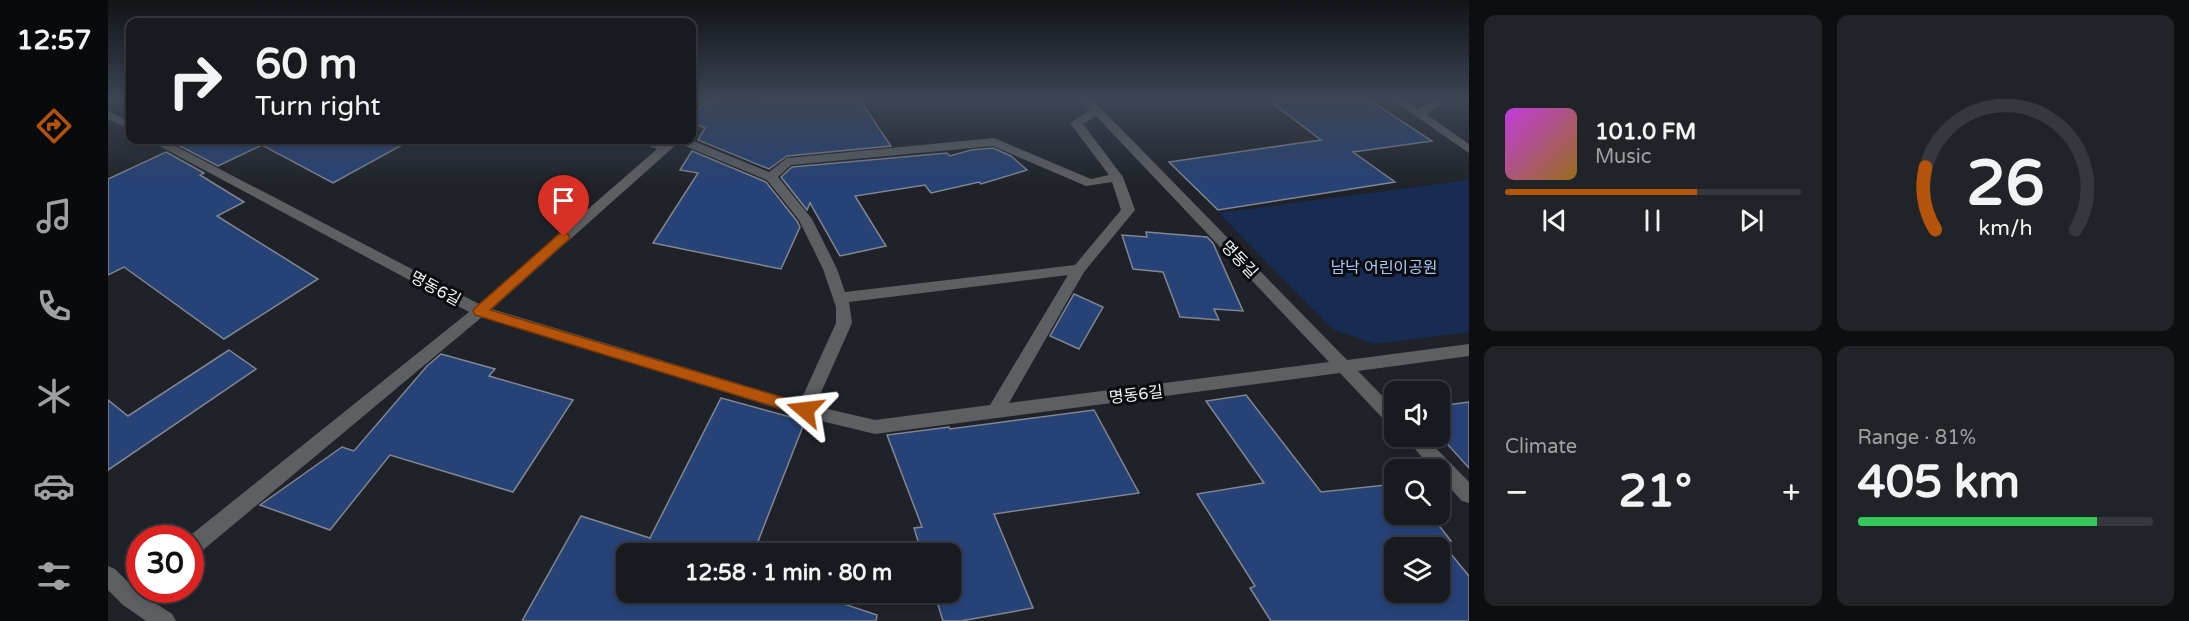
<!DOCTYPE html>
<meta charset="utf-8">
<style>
:root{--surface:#171a1f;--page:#202328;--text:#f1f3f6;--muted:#9ea1a4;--line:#36383d;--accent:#b45309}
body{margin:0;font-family:"Varela Round","Noto Sans KR",sans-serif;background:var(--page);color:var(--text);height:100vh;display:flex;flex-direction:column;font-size:22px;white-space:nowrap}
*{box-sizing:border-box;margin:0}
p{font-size:20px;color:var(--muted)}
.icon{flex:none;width:33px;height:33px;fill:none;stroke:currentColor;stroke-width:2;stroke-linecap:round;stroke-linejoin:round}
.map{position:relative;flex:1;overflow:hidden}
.details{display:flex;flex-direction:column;gap:15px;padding:15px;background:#0d0e11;width:720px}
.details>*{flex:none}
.guide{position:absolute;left:18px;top:18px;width:570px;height:126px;border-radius:12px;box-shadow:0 3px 9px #0003,0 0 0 2px var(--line);background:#171a1f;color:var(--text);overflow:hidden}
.controls{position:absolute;left:1276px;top:381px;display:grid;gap:12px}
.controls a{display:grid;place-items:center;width:66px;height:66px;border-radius:12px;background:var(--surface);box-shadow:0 3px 9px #0003,0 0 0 2px var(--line);font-size:30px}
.speed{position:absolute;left:18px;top:525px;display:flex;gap:12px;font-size:30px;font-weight:700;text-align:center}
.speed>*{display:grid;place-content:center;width:78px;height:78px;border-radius:50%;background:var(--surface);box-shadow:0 3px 9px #0003,0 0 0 2px var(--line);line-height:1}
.speed .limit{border:9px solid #d22;background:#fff;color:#111}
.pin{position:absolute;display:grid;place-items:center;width:51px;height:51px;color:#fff;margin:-62px -26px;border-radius:50% 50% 50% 0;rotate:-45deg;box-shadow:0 0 6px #0007}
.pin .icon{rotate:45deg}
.me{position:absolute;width:66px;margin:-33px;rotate:287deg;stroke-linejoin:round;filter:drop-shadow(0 0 4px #0008)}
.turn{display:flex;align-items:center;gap:21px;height:126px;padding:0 30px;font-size:27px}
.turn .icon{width:78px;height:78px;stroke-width:2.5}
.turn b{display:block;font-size:42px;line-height:51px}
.big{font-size:45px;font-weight:700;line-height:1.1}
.details .tile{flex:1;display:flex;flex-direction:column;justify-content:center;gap:9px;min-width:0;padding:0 21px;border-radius:12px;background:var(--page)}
.details .dial{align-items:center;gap:0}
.dial svg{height:156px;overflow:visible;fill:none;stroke:var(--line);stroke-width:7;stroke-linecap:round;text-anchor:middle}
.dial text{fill:var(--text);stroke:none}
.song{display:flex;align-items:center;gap:18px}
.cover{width:72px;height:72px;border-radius:9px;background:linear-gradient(135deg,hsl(290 70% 55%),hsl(40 70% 35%))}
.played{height:6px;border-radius:3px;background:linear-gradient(90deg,var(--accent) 65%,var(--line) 65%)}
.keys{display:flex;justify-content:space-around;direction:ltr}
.heat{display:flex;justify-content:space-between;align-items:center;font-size:33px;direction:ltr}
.charge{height:9px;border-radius:4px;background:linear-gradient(90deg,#34c759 81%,var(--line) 0)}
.details .tiles{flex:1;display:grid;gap:15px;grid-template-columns:repeat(2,1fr)}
.trip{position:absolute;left:508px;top:543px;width:345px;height:60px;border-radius:12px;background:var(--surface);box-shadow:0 3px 9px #0003,0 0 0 2px var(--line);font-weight:700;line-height:60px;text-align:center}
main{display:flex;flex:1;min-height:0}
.tabs{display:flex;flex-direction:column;width:108px;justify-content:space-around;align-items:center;background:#090a0c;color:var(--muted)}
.tabs .icon{width:42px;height:42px}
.tabs .active{color:var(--accent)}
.tabs b{font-size:27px;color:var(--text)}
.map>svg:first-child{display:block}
.green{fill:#182c53}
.building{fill:#264277;stroke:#82868f;stroke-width:1.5;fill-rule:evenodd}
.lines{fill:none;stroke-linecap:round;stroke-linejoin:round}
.minor{fill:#5d5f62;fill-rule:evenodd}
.route{fill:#b45309;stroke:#753606;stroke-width:1.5}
.labels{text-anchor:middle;stroke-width:6;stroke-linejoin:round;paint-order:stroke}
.street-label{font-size:16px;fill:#f1f4f8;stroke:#0a0c0f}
.park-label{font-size:16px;fill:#abc6f8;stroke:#0a0c0f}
</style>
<main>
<nav class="tabs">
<b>12:57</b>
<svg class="icon active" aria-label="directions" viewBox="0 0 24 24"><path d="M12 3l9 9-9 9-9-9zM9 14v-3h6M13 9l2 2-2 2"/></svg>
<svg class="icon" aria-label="music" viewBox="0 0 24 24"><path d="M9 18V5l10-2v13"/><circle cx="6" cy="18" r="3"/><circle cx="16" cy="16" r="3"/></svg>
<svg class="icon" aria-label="phone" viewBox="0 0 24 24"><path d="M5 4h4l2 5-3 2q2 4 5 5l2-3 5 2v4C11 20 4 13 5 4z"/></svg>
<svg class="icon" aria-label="climate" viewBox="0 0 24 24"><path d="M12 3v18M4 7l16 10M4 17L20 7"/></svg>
<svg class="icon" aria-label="car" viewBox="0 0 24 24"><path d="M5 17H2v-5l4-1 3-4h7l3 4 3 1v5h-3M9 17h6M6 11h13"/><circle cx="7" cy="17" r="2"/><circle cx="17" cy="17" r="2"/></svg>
<svg class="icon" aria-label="filters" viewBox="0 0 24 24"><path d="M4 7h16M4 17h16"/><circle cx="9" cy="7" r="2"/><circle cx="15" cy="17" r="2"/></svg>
</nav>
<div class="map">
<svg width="1361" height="621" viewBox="0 0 1361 621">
<rect width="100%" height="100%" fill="#1f2329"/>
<!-- green -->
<path class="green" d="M1361 180V332L1265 344 1223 328 1111 213Z"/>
<!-- building -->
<g class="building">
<path d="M607 99H751L783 146 679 156 661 169 590 140 597 128 584 122V111Z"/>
<path d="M1159 99H1260L1324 141 1245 152 1287 182 1110 210 1061 162 1213 140Z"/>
<path d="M87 140H303L225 183 154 145 110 166 72 146Z"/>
<path d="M885 148 903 156 919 170 873 184 871 182 823 193 817 185 747 196 778 246 732 256 702 203 699 210 673 177 684 167 839 153 842 156 863 150Z"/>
<path d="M584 151 658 182 689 221 692 227 673 269 545 243 590 173 572 170Z"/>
<path d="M58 152 96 173 92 175 136 202 109 216 210 279 116 339 16 267 0 275V179Z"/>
<path d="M1038 232 1099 237 1105 243 1135 311 1106 309 1111 320 1072 317 1055 272 1025 269 1014 235 1039 237Z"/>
<path d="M966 294 995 307 971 349 942 336Z"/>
<path d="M121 350 148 369 0 470V400L20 416Z"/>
<path d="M333 354 387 369 381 376 465 400 405 492 282 455 222 530 152 505 234 447 246 451 319 366Z"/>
<path d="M1138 395 1213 492 1287 484V514H1322L1343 541 1333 542 1361 576V621H1163L1142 588 1147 586 1089 494 1156 483 1098 401ZM1287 548H1332V592H1287Z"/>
<path d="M613 398 697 421 645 554H519V592H700L769 615 768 621H414L473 516 542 538Z"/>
<path d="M1361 402V468L1332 436V406Z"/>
<path d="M986 410 1031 493 886 514 925 608 853 621H835L826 592H843V554H814L806 528 814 527 779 435 841 427 842 429Z"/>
</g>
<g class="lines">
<!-- minor -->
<g class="minor">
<path d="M973 99H984L1239 360 1361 344V356L1250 371 1287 409V427L1281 425 1232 373 767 434 697 417 374 317 89 555 82 557V538H79L361 312 44 142 43 140H56L371 304 549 149 530 142 529 140H544L555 143 560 140H583L661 172 679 158 886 138 983 179 1001 175 962 123 982 110ZM988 116 1221 362 901 403 976 272 1027 210 1015 177 975 124ZM570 143 659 180 691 220 715 269 728 307V323L692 402 384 309ZM885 146 978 186 1004 182 1013 210 967 265 737 292 729 269 704 219 670 177 683 165ZM960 275 882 405 767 420 707 406 744 323 741 302Z"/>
<path d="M1283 99H1295L1310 109 1329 99H1341L1318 114 1361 144V153Z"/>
<path d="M0 111 22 122V129L0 119Z"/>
<path d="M1296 436H1316L1361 482V503L1354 501 1332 477V470H1325Z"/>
<path d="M0 566 7 569 29 591 64 614 68 621H38L15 605 0 590Z"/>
</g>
</g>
<!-- sky -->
<linearGradient id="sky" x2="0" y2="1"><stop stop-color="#111317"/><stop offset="0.53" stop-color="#3c4554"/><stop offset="1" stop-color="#3c4554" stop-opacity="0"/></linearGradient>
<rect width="1361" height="186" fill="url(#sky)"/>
<!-- route -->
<path class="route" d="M456 233 460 234 462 237 460 240 382 310 697 404 703 406 705 410 703 414 697 416 367 315 365 311 367 308 451 234Z"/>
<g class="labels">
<!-- street labels -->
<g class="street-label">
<text transform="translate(1132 259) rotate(46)" y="6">명동길</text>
<text transform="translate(328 288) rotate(28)" y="6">명동6길</text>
<text transform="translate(1028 394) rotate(-7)" y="6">명동6길</text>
</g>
<!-- park labels -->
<g class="park-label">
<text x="1276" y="273">남낙 어린이공원</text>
</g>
</g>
</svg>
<div class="controls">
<a><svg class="icon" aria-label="sound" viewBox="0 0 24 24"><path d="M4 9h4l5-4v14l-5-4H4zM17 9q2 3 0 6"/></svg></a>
<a><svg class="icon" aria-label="search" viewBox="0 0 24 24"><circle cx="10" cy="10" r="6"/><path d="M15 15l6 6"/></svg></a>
<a><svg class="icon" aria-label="layers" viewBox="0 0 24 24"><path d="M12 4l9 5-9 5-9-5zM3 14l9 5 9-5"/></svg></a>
</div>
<div class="speed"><div class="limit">30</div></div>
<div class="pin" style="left:456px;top:237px;background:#d93025"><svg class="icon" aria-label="arrive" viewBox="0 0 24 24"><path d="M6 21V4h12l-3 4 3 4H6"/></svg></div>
<svg class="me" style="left:697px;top:410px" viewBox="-20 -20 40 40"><path d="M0-17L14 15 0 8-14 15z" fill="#b45309" stroke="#fff" stroke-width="4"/></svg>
<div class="trip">12:58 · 1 min · 80 m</div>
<div class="guide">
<div class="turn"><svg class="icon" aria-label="right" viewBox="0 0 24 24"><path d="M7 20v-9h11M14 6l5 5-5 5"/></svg><div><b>60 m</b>Turn right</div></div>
</div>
</div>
<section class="details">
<div class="tiles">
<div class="tile">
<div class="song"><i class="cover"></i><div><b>101.0 FM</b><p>Music</p></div></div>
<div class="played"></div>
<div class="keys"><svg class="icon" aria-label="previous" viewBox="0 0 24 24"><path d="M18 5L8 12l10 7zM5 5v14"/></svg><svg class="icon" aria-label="pause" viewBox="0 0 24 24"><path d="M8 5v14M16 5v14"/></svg><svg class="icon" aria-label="next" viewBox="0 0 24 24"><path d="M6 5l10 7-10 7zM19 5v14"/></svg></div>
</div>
<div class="tile dial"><svg viewBox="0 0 100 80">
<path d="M14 69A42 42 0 1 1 86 69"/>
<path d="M14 69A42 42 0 0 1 9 37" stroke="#b45309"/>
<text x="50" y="56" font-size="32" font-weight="700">26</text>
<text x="50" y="72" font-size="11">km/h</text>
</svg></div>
<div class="tile"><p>Climate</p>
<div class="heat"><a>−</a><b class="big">21°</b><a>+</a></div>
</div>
<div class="tile"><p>Range · 81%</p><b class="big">405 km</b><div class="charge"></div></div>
</div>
</section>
</main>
